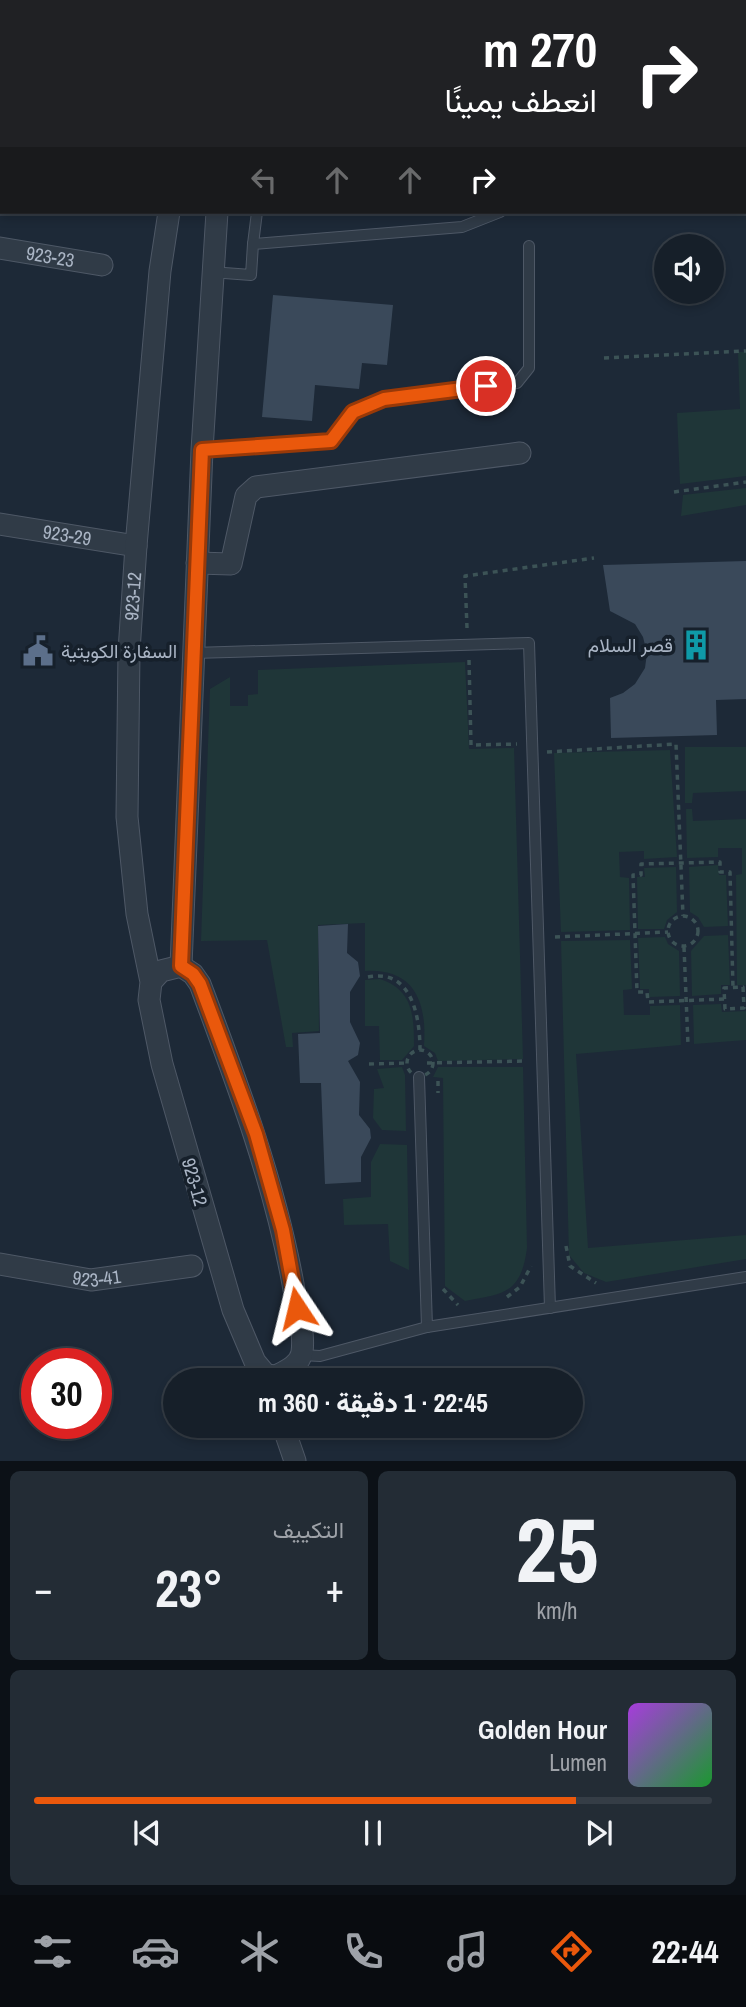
<!DOCTYPE html>
<html lang="ar">
<meta charset="utf-8">
<style>
:root{--surface:#161f29;--page:#232c35;--text:#f1f3f6;--muted:#9ea2a8;--line:#353d46;--accent:#ea580c}
body{margin:0;font-family:"Archivo Narrow",Vazirmatn,sans-serif;background:var(--page);color:var(--text);direction:rtl;height:100vh;display:flex;flex-direction:column;font-size:26px;white-space:nowrap}
*{box-sizing:border-box;margin:0}
p{font-size:23px;color:var(--muted)}
.icon{flex:none;width:38px;height:38px;fill:none;stroke:currentColor;stroke-width:2;stroke-linecap:round;stroke-linejoin:round}
.map{position:relative;height:1461px;overflow:hidden;direction:ltr}
.panel{display:flex;flex-direction:column;gap:10px;padding:10px;background:#0c1117;flex:1}
.panel>*{flex:none}
.hud{position:absolute;left:0px;top:0px;width:747px;height:214px;box-shadow:0 4px 10px #0003,0 0 0 2px var(--line);direction:rtl;background:#202124;color:#fff;overflow:hidden}
.fabs{position:absolute;left:654px;top:234px;display:grid;gap:14px}
.fabs a{display:grid;place-items:center;width:70px;height:70px;border-radius:50%;background:var(--surface);box-shadow:0 4px 10px #0003,0 0 0 2px var(--line);font-size:35px}
.speed{position:absolute;left:21px;top:1348px;display:flex;gap:14px;font-size:35px;font-weight:700;text-align:center}
.speed>*{display:grid;place-content:center;width:91px;height:91px;border-radius:50%;background:var(--surface);box-shadow:0 4px 10px #0003,0 0 0 2px var(--line);line-height:1}
.speed .limit{border:10px solid #d22;background:#fff;color:#111}
.pin{position:absolute;display:grid;place-items:center;width:60px;height:60px;color:#fff;margin:-30px;border:4px solid #fff;border-radius:50%;box-shadow:0 2px 7px #0007}
.me{position:absolute;width:77px;margin:-38px;rotate:350deg;stroke-linejoin:round;filter:drop-shadow(0 0 5px #0008)}
.turn{display:flex;align-items:center;gap:24px;height:147px;padding:0 35px;font-size:32px}
.turn .icon{width:91px;height:91px;stroke-width:2.5}
.turn b{display:block;font-size:49px;line-height:60px}
.lanes{display:flex;align-items:center;height:66px;padding:0 35px;background:#0003;justify-content:center;gap:35px;direction:ltr}
.lanes .off{opacity:.35}
.big{font-size:52px;font-weight:800;line-height:1.1}
.panel .card{flex:1;display:flex;flex-direction:column;justify-content:center;gap:10px;min-width:0;padding:0 24px;border-radius:10px;background:var(--page)}
.panel .dial{align-items:center;gap:0}
.dial b{font-size:91px;line-height:1}
.song{display:flex;align-items:center;gap:21px}
.cover{width:84px;height:84px;border-radius:10px;background:linear-gradient(135deg,hsl(280 70% 55%),hsl(130 70% 35%))}
.played{height:7px;border-radius:4px;background:linear-gradient(90deg,var(--accent) 80%,var(--line) 80%)}
.keys{display:flex;justify-content:space-around;direction:ltr}
.heat{display:flex;justify-content:space-between;align-items:center;font-size:38px;direction:ltr}
.panel .tiles{flex:1;display:grid;gap:10px;grid-template-columns:1fr 1fr}
.card:last-child{grid-column:span 2}
.trip{position:absolute;left:163px;top:1368px;width:420px;height:70px;border-radius:35px;background:var(--surface);box-shadow:0 4px 10px #0003,0 0 0 2px var(--line);font-weight:800;line-height:70px;text-align:center;direction:rtl}
.menu{display:flex;height:112px;justify-content:space-around;align-items:center;background:#090c10;color:var(--muted)}
.menu .icon{width:49px;height:49px}
.menu .selected{color:var(--accent)}
.menu b{font-size:32px;color:var(--text)}
.map>svg:first-child{display:block}
.green{fill:#1f3638}
.building{fill:#3a495a}
.lines{fill:none;stroke-linecap:round;stroke-linejoin:round}
.lane-casing{stroke:#4e5866;stroke-width:12}
.street-casing{stroke:#4e5866;stroke-width:23}
.path{stroke:#3c5356;stroke-width:3.5;stroke-dasharray:5 5;stroke-linecap:butt}
.lane{stroke:#303b47;stroke-width:10}
.street{stroke:#303b47;stroke-width:21}
.route-casing{stroke:#983908;stroke-width:18}
.route{stroke:#ea580c;stroke-width:12}
.labels{text-anchor:middle;stroke-width:7;stroke-linejoin:round;paint-order:stroke}
.street-label{font-size:19px;fill:#aab5c5;stroke:#16202b}
.poi-label{font-size:19px;fill:#aab5c5;stroke:#16202b;text-anchor:end}
</style>
<div class="map">
<svg width="746" height="1461" viewBox="0 0 746 1461">
<rect width="100%" height="100%" fill="#1d2937"/>
<!-- green -->
<g class="green">
<path d="M301 0H499L501 2H301Z"/>
<path d="M738 352H746V476L680 484 677 413 740 409Z"/>
<path d="M746 488V505L681 516 683 495Z"/>
<path d="M465 662 469 749 514 748 523 1059 438 1061 435 1053 424 1046C427 1003 415 968 365 971V923L318 925 319 1031 292 1033 293 1047H286L267 940 201 941 210 689 230 677V706H248V695L258 694V670Z"/>
<path d="M685 747H746V791L693 793 692 803H685Z"/>
<path d="M670 750 677 857 644 859V851L619 852 620 877 629 878 630 930 561 932 554 753Z"/>
<path d="M686 809H692L693 821 746 819V985H737L736 875 742 874V848H718V857L687 858Z"/>
<path d="M718 865 719 875H726L728 926 704 927 698 917 690 912 689 867Z"/>
<path d="M676 867 677 912 667 920 664 929H638L637 877H645L644 868Z"/>
<path d="M728 935 730 985H721V994L692 996 691 951 704 936Z"/>
<path d="M665 937 668 944 679 951 680 996 649 997V989H640L638 938Z"/>
<path d="M630 940 632 989 623 990 624 1015H650V1006L680 1005 681 1045 576 1054 588 1248 746 1235V1259L606 1282 584 1273 569 1255 561 941Z"/>
<path d="M380 979C413 990 414 1015 414 1046L402 1060H380L379 1026H365V980Z"/>
<path d="M721 1004 722 1012 746 1011V1040L694 1044 693 1005Z"/>
<path d="M402 1067 405 1075 406 1131 382 1130 373 1118 374 1089 384 1088 377 1069Z"/>
<path d="M438 1067H523L527 1248C521 1293 505 1294 465 1301L445 1286 443 1078 433 1077Z"/>
<path d="M380 1144 407 1145 409 1270 390 1261 388 1224 344 1225 343 1199 371 1197V1162Z"/>
</g>
<!-- building -->
<g class="building">
<path d="M273 295 393 305 387 365 362 363 359 389 315 385 312 421 262 417Z"/>
<path d="M746 561V699L716 700 717 735 611 738 610 698 623 693 635 684 645 668 647 653 643 637 635 624 610 611 603 565Z"/>
<path d="M348 924 347 953 358 962 360 976 350 992V1022L360 1043 358 1055 348 1061 360 1082 359 1115 370 1129 371 1138 361 1157V1182L325 1184 321 1083H300L298 1034 320 1033 318 926Z"/>
</g>
<g class="lines">
<!-- lane casing -->
<g class="lane-casing">
<g id="lane">
<path d="M535 0V2"/>
<path d="M284 2V0"/>
<path d="M566 2 567 0"/>
<path d="M253 244 257 212"/>
<path d="M211 272 251 275 253 244 462 227 500 212"/>
<path d="M202 450 331 441 353 412 384 399 517 383 529 368V246"/>
<path d="M193 653 529 643 550 1308"/>
<path d="M419 1077 427 1327"/>
<path d="M302 1355 320 1356 427 1327 746 1277"/>
</g>
</g>
<!-- street casing -->
<g class="street-casing">
<g id="street">
<path d="M1 0 9 2"/>
<path d="M186 2V0"/>
<path d="M236 2V0"/>
<path id="s1" d="M0 248 102 265"/>
<path id="s2" d="M0 524 136 546"/>
<path d="M197 563 231 564 246 496 256 487 520 453"/>
<path d="M181 966 202 450 217 212"/>
<path id="s3" d="M151 982 161 971 181 966 193 974 200 984C237 1083 274 1180 293 1284 296 1305 305 1330 302 1352 300 1365 286 1371 276 1376L266 1375 255 1362 233 1310 162 1064 149 1000 151 982 137 914 127 817 129 651 136 546 160 271 169 212"/>
<path id="s4" d="M0 1264 91 1280 192 1266"/>
<path d="M283 1426 295 1461"/>
</g>
</g>
<!-- path -->
<g class="path">
<path d="M604 358 746 351"/>
<path d="M674 492 746 482"/>
<path d="M467 628 465 576 594 558"/>
<path d="M469 660 471 745 517 744"/>
<path d="M547 752 676 744 683 916"/>
<circle cx="683" cy="931" r="15"/>
<path d="M555 937 668 932"/>
<path d="M684 947 688 1045"/>
<path d="M368 977C412 968 420 1017 420 1050"/>
<path d="M743 987 744 1008 725 1009 724 988Z"/>
<path d="M724 999 648 1002 647 992H637L633 875H641V864L720 862V872H730L733 988"/>
<circle cx="420" cy="1063" r="13"/>
<path d="M427 1063 526 1061"/>
<path d="M369 1064 409 1063"/>
<path d="M438 1081V1093"/>
<path d="M566 1246 570 1266 596 1283"/>
<path d="M443 1289 458 1305"/>
<path d="M507 1297 520 1287 531 1266"/>
</g>
<!-- lane -->
<use href="#lane" class="lane"/>
<!-- street -->
<use href="#street" class="street"/>
</g>
<g class="lines">
<!-- route casing -->
<g class="route-casing">
<path id="route" d="M297 1308 283 1230 256 1134 200 984 193 974 181 966 202 450 331 441 353 412 384 399 486 386"/>
</g>
<!-- route -->
<use href="#route" class="route"/>
</g>
<!-- icons -->
<defs>
<g id="building-bare" transform="scale(2.415)"><path d="M-4-6H4V6H1V3H-1V6H-4ZM-2.5-4.3h1.7v1.8h-1.7ZM.8-4.3h1.7v1.8H.8ZM-2.5-1h1.7V.8h-1.7ZM.8-1h1.7V.8H.8Z" fill="#0f9aa8" stroke="#16202b" stroke-width="2.5" paint-order="stroke"/></g>
<g id="civic-bare" transform="scale(2.415)"><path d="M-.6-6.5H3V-4.5H.6V-3L4-1V1h2V6H-6V1h2V-1L-.6-3ZM-1.2 2.5V6h2.4V2.5Z" fill="#5c6f8a" stroke="#16202b" stroke-width="2.5" paint-order="stroke"/></g>
</defs>
<g fill-rule="evenodd">
<use href="#building-bare" x="696" y="645"/>
<use href="#civic-bare" x="38" y="651"/>
</g>
<g class="labels">
<!-- street labels -->
<g class="street-label">
<text dy="7" stroke="none"><textPath href="#s1" startOffset="51">923-23</textPath></text>
<text dy="7" stroke="none"><textPath href="#s2" startOffset="68">923-29</textPath></text>
<text dy="7" stroke="none"><textPath href="#s3" startOffset="1293">923-12</textPath></text>
<text transform="translate(195 1182) rotate(74)" y="7">923-12</text>
<text dy="7" stroke="none"><textPath href="#s4" startOffset="98">923-41</textPath></text>
</g>
<!-- poi labels -->
<g class="poi-label">
<text x="673" y="652">قصر السلام</text>
<text x="61" y="658" text-anchor="start">السفارة الكويتية</text>
</g>
</g>
</svg>
<div class="fabs">
<a><svg class="icon" aria-label="sound" viewBox="0 0 24 24"><path d="M4 9h4l5-4v14l-5-4H4zM17 9q2 3 0 6"/></svg></a>
</div>
<div class="speed"><div class="limit">30</div></div>
<div class="pin" style="left:486px;top:386px;background:#d93025"><svg class="icon" aria-label="arrive" viewBox="0 0 24 24"><path d="M6 21V4h12l-3 4 3 4H6"/></svg></div>
<svg class="me" style="left:297px;top:1308px" viewBox="-20 -20 40 40"><path d="M0-17L14 15 0 8-14 15z" fill="#ea580c" stroke="#fff" stroke-width="4"/></svg>
<div class="trip">22:45 · 1 دقيقة · 360 m</div>
<div class="hud">
<div class="turn"><svg class="icon" aria-label="right" viewBox="0 0 24 24"><path d="M7 20v-9h11M14 6l5 5-5 5"/></svg><div><b>270 m</b>انعطف يمينًا</div></div>
<div class="lanes"><svg class="icon off" aria-label="left" viewBox="0 0 24 24"><path d="M17 20v-9H6M10 6l-5 5 5 5"/></svg><svg class="icon off" aria-label="ahead" viewBox="0 0 24 24"><path d="M12 20V5M6 11l6-6 6 6"/></svg><svg class="icon off" aria-label="ahead" viewBox="0 0 24 24"><path d="M12 20V5M6 11l6-6 6 6"/></svg><svg class="icon" aria-label="right" viewBox="0 0 24 24"><path d="M7 20v-9h11M14 6l5 5-5 5"/></svg></div>
</div>
</div>
<section class="panel">
<div class="tiles">
<div class="card dial"><b>25</b><p>km/h</p></div>
<div class="card"><p>التكييف</p>
<div class="heat"><a>−</a><b class="big">23°</b><a>+</a></div>
</div>
<div class="card">
<div class="song"><i class="cover"></i><div><b>Golden Hour</b><p>Lumen</p></div></div>
<div class="played"></div>
<div class="keys"><svg class="icon" aria-label="previous" viewBox="0 0 24 24"><path d="M18 5L8 12l10 7zM5 5v14"/></svg><svg class="icon" aria-label="pause" viewBox="0 0 24 24"><path d="M8 5v14M16 5v14"/></svg><svg class="icon" aria-label="next" viewBox="0 0 24 24"><path d="M6 5l10 7-10 7zM19 5v14"/></svg></div>
</div>
</div>
</section>
<nav class="menu">
<b>22:44</b>
<svg class="icon selected" aria-label="directions" viewBox="0 0 24 24"><path d="M12 3l9 9-9 9-9-9zM9 14v-3h6M13 9l2 2-2 2"/></svg>
<svg class="icon" aria-label="music" viewBox="0 0 24 24"><path d="M9 18V5l10-2v13"/><circle cx="6" cy="18" r="3"/><circle cx="16" cy="16" r="3"/></svg>
<svg class="icon" aria-label="phone" viewBox="0 0 24 24"><path d="M5 4h4l2 5-3 2q2 4 5 5l2-3 5 2v4C11 20 4 13 5 4z"/></svg>
<svg class="icon" aria-label="climate" viewBox="0 0 24 24"><path d="M12 3v18M4 7l16 10M4 17L20 7"/></svg>
<svg class="icon" aria-label="car" viewBox="0 0 24 24"><path d="M5 17H2v-5l4-1 3-4h7l3 4 3 1v5h-3M9 17h6M6 11h13"/><circle cx="7" cy="17" r="2"/><circle cx="17" cy="17" r="2"/></svg>
<svg class="icon" aria-label="filters" viewBox="0 0 24 24"><path d="M4 7h16M4 17h16"/><circle cx="9" cy="7" r="2"/><circle cx="15" cy="17" r="2"/></svg>
</nav>
